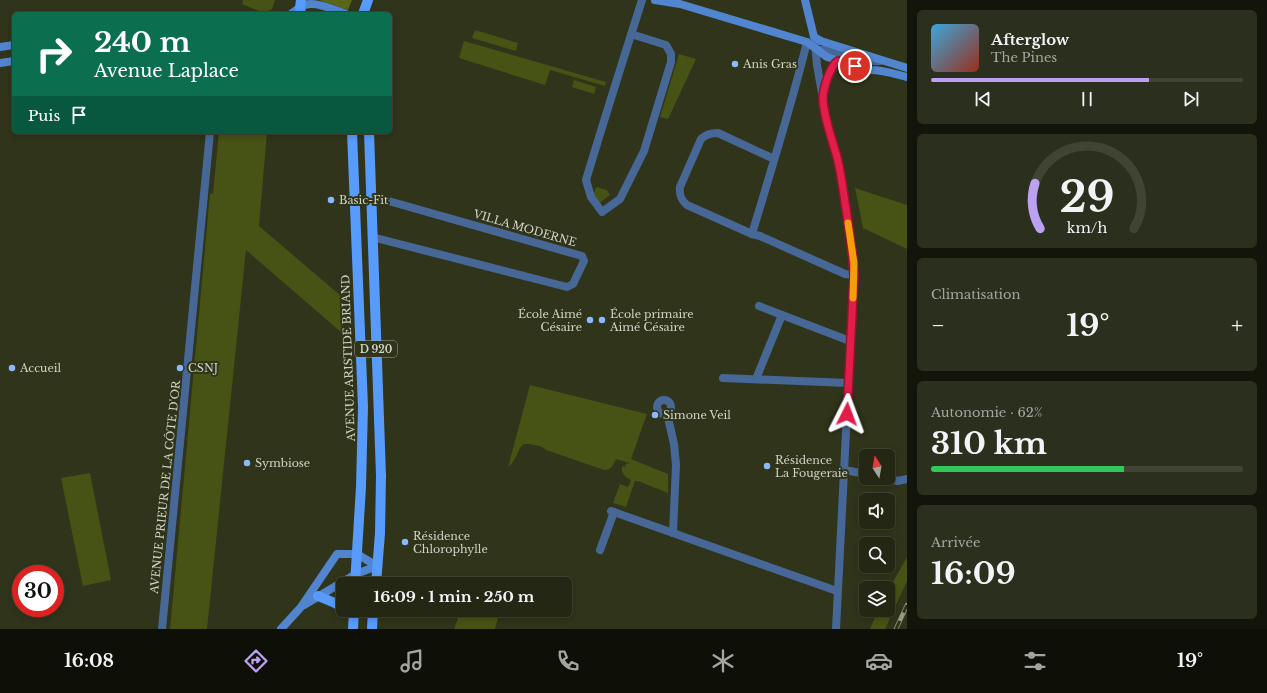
<!DOCTYPE html>
<html lang="fr">
<meta charset="utf-8">
<style>
:root{--surface:#232714;--page:#2b2f1d;--text:#f1f3f6;--muted:#a3a5a0;--line:#404434;--accent:#bca0f2}
body{margin:0;font-family:"Libre Baskerville",serif;background:var(--page);color:var(--text);height:100vh;display:flex;flex-direction:column;font-size:15px;white-space:nowrap}
*{box-sizing:border-box;margin:0}
p{font-size:13px;color:var(--muted)}
.icon{flex:none;width:22px;height:22px;fill:none;stroke:currentColor;stroke-width:2;stroke-linecap:round;stroke-linejoin:round}
.map{position:relative;flex:1;overflow:hidden}
.side{display:flex;flex-direction:column;gap:10px;padding:10px;background:#13150b;width:360px}
.side>*{flex:none}
.guide{position:absolute;left:12px;top:12px;width:380px;height:122px;border-radius:6px;box-shadow:0 2px 6px #0003,0 0 0 1px var(--line);background:#0b6e4f;color:#fff;overflow:hidden}
.needle{width:26px;rotate:349deg}
.tools{position:absolute;left:859px;top:449px;display:grid;gap:8px}
.tools a{display:grid;place-items:center;width:36px;height:36px;border-radius:6px;background:var(--surface);box-shadow:0 2px 6px #0003,0 0 0 1px var(--line);font-size:20px}
.speed{position:absolute;left:12px;top:565px;display:flex;gap:8px;font-size:20px;font-weight:700;text-align:center}
.speed>*{display:grid;place-content:center;width:52px;height:52px;border-radius:50%;background:var(--surface);box-shadow:0 2px 6px #0003,0 0 0 1px var(--line);line-height:1}
.speed .limit{border:6px solid #d22;background:#fff;color:#111}
.pin{position:absolute;display:grid;place-items:center;width:34px;height:34px;color:#fff;margin:-17px;border:2px solid #fff;border-radius:50%;box-shadow:0 1px 4px #0007}
.me{position:absolute;width:44px;margin:-22px;rotate:3deg;stroke-linejoin:round;filter:drop-shadow(0 0 3px #0008)}
.turn{display:flex;align-items:center;gap:14px;height:84px;padding:0 16px;font-size:18px}
.turn .icon{width:52px;height:52px;stroke-width:2.5}
.turn b{display:block;font-size:28px;line-height:34px}
.then{display:flex;align-items:center;height:38px;padding:0 16px;background:#0003;gap:8px;font-size:15px}
.big{font-size:30px;font-weight:700;line-height:1.1}
.side .tile{flex:1;display:flex;flex-direction:column;justify-content:center;gap:6px;min-width:0;padding:0 14px;border-radius:6px;background:var(--page)}
.side .dial{align-items:center;gap:0}
.dial svg{height:104px;overflow:visible;fill:none;stroke:var(--line);stroke-width:7;stroke-linecap:round;text-anchor:middle}
.dial text{fill:var(--text);stroke:none}
.song{display:flex;align-items:center;gap:12px}
.cover{width:48px;height:48px;border-radius:6px;background:linear-gradient(135deg,hsl(200 70% 55%),hsl(10 70% 35%))}
.played{height:4px;border-radius:2px;background:linear-gradient(90deg,var(--accent) 70%,var(--line) 70%)}
.keys{display:flex;justify-content:space-around;direction:ltr}
.heat{display:flex;justify-content:space-between;align-items:center;font-size:22px;direction:ltr}
.charge{height:6px;border-radius:3px;background:linear-gradient(90deg,#34c759 62%,var(--line) 0)}
.trip{position:absolute;left:336px;top:577px;width:236px;height:40px;border-radius:6px;background:var(--surface);box-shadow:0 2px 6px #0003,0 0 0 1px var(--line);font-weight:700;line-height:40px;text-align:center}
.tabs{display:flex;height:64px;justify-content:space-around;align-items:center;background:#0e1008;color:var(--muted)}
.tabs .icon{width:28px;height:28px}
.tabs .on{color:var(--accent)}
.tabs b{font-size:18px;color:var(--text)}
main{display:flex;flex:1;min-height:0}
.map>svg:first-child{display:block}
.green{fill:#475215}
.forest{fill:#596617}
.lines{fill:none;stroke-linecap:round;stroke-linejoin:round}
.street{stroke:#476897;stroke-width:8}
.secondary{stroke:#5185d0;stroke-width:8}
.primary{stroke:#579bfc;stroke-width:10}
.rail-casing{stroke:#939784;stroke-width:4.5}
.rail{stroke:#2f341a;stroke-width:3;stroke-dasharray:9;stroke-linecap:butt}
.route-casing{stroke:#92132f;stroke-width:10}
.route{stroke:#e11d48;stroke-width:7}
.slow{stroke:#f59e0b;stroke-width:7}
.poi-dot{fill:#8bb9fc;stroke:#2f341a;stroke-width:1.5}
.labels{text-anchor:middle;stroke-width:4;stroke-linejoin:round;paint-order:stroke}
.shield{fill:#2f341a;stroke:#9fa391;stroke-width:1}
.shield-label{font-size:10px;font-weight:bold;fill:#cfd3c4}
.poi-label{font-size:11px;fill:#cfd3c4;stroke:#2f341a;text-anchor:start}
.street-label{font-size:11px;fill:#cfd3c4;stroke:#2f341a}
</style>
<main>
<div class="map">
<svg width="907" height="629" viewBox="0 0 907 629">
<rect width="100%" height="100%" fill="#2f341a"/>
<!-- green -->
<g class="green">
<path d="M243 0H275L272 9 264 13 242 4Z"/>
<path d="M475 30 518 43 516 51 472 38Z"/>
<path d="M464 41 606 82 605 86 550 70 545 85 459 58Z"/>
<path d="M679 54 696 59 668 119 660 117Z"/>
<path d="M574 80 596 87 594 94 572 87Z"/>
<path d="M219 132H267L259 226 341 296 342 333 246 250 207 629H170L210 194 213 193Z"/>
<path d="M596 187 607 190 610 195 598 204 593 197Z"/>
<path d="M855 188 907 205V249L863 228Z"/>
<path d="M530 385 647 414 631 459 668 474V493L638 481H635L626 507 613 503 620 484 628 487 631 480C624 477 621 473 622 466L625 467 626 463 629 464V463L616 459C613 465 612 470 604 470L546 450C542 446 539 446 534 445 518 441 521 450 514 460 513 463 510 465 508 467Z"/>
<path d="M90 473 111 580 83 586 61 478Z"/>
<path d="M907 557V581L885 629H870L878 610H888V591Z"/>
<path d="M458 610H500L495 629H454L458 618Z"/>
</g>
<!-- forest -->
<path class="forest" d="M319 0H352L348 10Z"/>
<g class="lines">
<!-- street -->
<g class="street">
<path d="M631 34 666 45 671 54V62L644 151 620 199 602 212 591 197 586 180C604 120 623 60 642 0"/>
<path d="M815 44 817 65 828 127 838 162 844 194 853 253 854 275 836 629"/>
<path d="M816 50C839 47 860 63 880 61"/>
<path d="M824 93C827 82 828 68 838 61"/>
<path d="M774 159 718 133C711 133 706 134 701 139L680 187C679 195 681 200 687 205L752 234C771 170 791 107 807 42"/>
<path d="M371 196 582 256 584 261 573 284 567 287 372 237"/>
<path d="M752 234 760 236 845 274 854 275"/>
<path d="M759 306 782 315"/>
<path d="M723 378 848 383"/>
<path d="M756 379 782 315 850 341"/>
<circle cx="664" cy="407" r="7"/>
<path d="M667 413 674 444 676 465 673 533"/>
<path d="M844 470 866 474"/>
<path d="M883 478 898 481 907 479"/>
<path d="M611 511 837 591"/>
<path d="M600 550 614 512"/>
<path d="M162 629 210 132"/>
</g>
<!-- secondary -->
<g class="secondary">
<path d="M655 0 680 4 797 39 807 42 827 57 871 70C883 70 895 74 907 77"/>
<path d="M805 0 814 37 821 41 907 68"/>
<path d="M291 14C295 11 300 7 305 5 316 1 335 10 346 14"/>
<path d="M0 47 14 45"/>
<path d="M0 63 14 61"/>
<path d="M304 605 356 574 377 566"/>
<path d="M281 629 301 607 337 554H357L377 566"/>
</g>
<!-- primary -->
<g class="primary">
<path d="M301 0 300 8 301 14"/>
<path d="M363 14 368 0"/>
<path d="M352 132 363 407 361 487 355 584"/>
<path d="M369 132 381 476 380 533 376 584"/>
<path d="M318 596 335 603 343 608"/>
<path d="M353 629 354 610"/>
<path d="M372 629 373 610"/>
</g>
<!-- rail casing -->
<g class="rail-casing">
<path id="rail" d="M896 629 907 605"/>
</g>
<!-- rail -->
<use href="#rail" class="rail"/>
</g>
<g class="lines">
<!-- route casing -->
<g class="route-casing">
<path id="route" d="M847 414 854 276C853 255 850 235 847 215 844 197 842 179 838 161 833 141 824 120 823 99 823 89 830 66 838 61L855 66"/>
</g>
<!-- route -->
<use href="#route" class="route"/>
<!-- slow -->
<path class="slow" d="M848 223 854 263 853 298"/>
</g>
<!-- markers -->
<g class="poi-dot">
<circle cx="735" cy="64" r="4"/>
<circle cx="331" cy="200" r="4"/>
<circle cx="590" cy="320" r="4"/>
<circle cx="602" cy="320" r="4"/>
<circle cx="12" cy="368" r="4"/>
<circle cx="180" cy="368" r="4"/>
<circle cx="655" cy="415" r="4"/>
<circle cx="247" cy="463" r="4"/>
<circle cx="767" cy="466" r="4"/>
<circle cx="405" cy="542" r="4"/>
</g>
<g class="labels">
<!-- shield labels -->
<rect class="shield" x="355" y="341" width="42" height="16" rx="3"/>
<g class="shield-label">
<text x="376" y="353">D 920</text>
</g>
<!-- poi labels -->
<g class="poi-label">
<text x="743" y="68">Anis Gras</text>
<text x="339" y="204">Basic-Fit</text>
<text x="582" y="318" text-anchor="end">École Aimé<tspan x="582" dy="13">Césaire</tspan></text>
<text x="610" y="318">École primaire<tspan x="610" dy="13">Aimé Césaire</tspan></text>
<text x="20" y="372">Accueil</text>
<text x="188" y="372">CSNJ</text>
<text x="663" y="419">Simone Veil</text>
<text x="775" y="464">Résidence<tspan x="775" dy="13">La Fougeraie</tspan></text>
<text x="255" y="467">Symbiose</text>
<text x="413" y="540">Résidence<tspan x="413" dy="13">Chlorophylle</tspan></text>
</g>
<!-- street labels -->
<g class="street-label">
<text transform="translate(525 228) rotate(16)" y="4">VILLA MODERNE</text>
<text transform="translate(348 358) rotate(-92)" y="4">AVENUE ARISTIDE BRIAND</text>
<text transform="translate(165 487) rotate(-84)" y="4">AVENUE PRIEUR DE LA CÔTE D'OR</text>
</g>
</g>
</svg>
<div class="tools">
<a><svg class="needle" viewBox="-14 -14 28 28"><path d="M0-13l5 13h-10z" fill="#e53935"/><path d="M0 13l5-13h-10z" fill="#a3a5a0"/></svg></a>
<a><svg class="icon" aria-label="sound" viewBox="0 0 24 24"><path d="M4 9h4l5-4v14l-5-4H4zM17 9q2 3 0 6"/></svg></a>
<a><svg class="icon" aria-label="search" viewBox="0 0 24 24"><circle cx="10" cy="10" r="6"/><path d="M15 15l6 6"/></svg></a>
<a><svg class="icon" aria-label="layers" viewBox="0 0 24 24"><path d="M12 4l9 5-9 5-9-5zM3 14l9 5 9-5"/></svg></a>
</div>
<div class="speed"><div class="limit">30</div></div>
<div class="pin" style="left:855px;top:66px;background:#d93025"><svg class="icon" aria-label="arrive" viewBox="0 0 24 24"><path d="M6 21V4h12l-3 4 3 4H6"/></svg></div>
<svg class="me" style="left:847px;top:414px" viewBox="-20 -20 40 40"><path d="M0-17L14 15 0 8-14 15z" fill="#e11d48" stroke="#fff" stroke-width="4"/></svg>
<div class="trip">16:09 · 1 min · 250 m</div>
<div class="guide">
<div class="turn"><svg class="icon" aria-label="right" viewBox="0 0 24 24"><path d="M7 20v-9h11M14 6l5 5-5 5"/></svg><div><b>240 m</b>Avenue Laplace</div></div>
<div class="then">Puis<svg class="icon" aria-label="arrive" viewBox="0 0 24 24"><path d="M6 21V4h12l-3 4 3 4H6"/></svg></div>
</div>
</div>
<section class="side">
<div class="tile">
<div class="song"><i class="cover"></i><div><b>Afterglow</b><p>The Pines</p></div></div>
<div class="played"></div>
<div class="keys"><svg class="icon" aria-label="previous" viewBox="0 0 24 24"><path d="M18 5L8 12l10 7zM5 5v14"/></svg><svg class="icon" aria-label="pause" viewBox="0 0 24 24"><path d="M8 5v14M16 5v14"/></svg><svg class="icon" aria-label="next" viewBox="0 0 24 24"><path d="M6 5l10 7-10 7zM19 5v14"/></svg></div>
</div>
<div class="tile dial"><svg viewBox="0 0 100 80">
<path d="M14 69A42 42 0 1 1 86 69"/>
<path d="M14 69A42 42 0 0 1 10 34" stroke="#bca0f2"/>
<text x="50" y="56" font-size="32" font-weight="700">29</text>
<text x="50" y="72" font-size="11">km/h</text>
</svg></div>
<div class="tile"><p>Climatisation</p>
<div class="heat"><a>−</a><b class="big">19°</b><a>+</a></div>
</div>
<div class="tile"><p>Autonomie · 62%</p><b class="big">310 km</b><div class="charge"></div></div>
<div class="tile"><p>Arrivée</p><b class="big">16:09</b></div>
</section>
</main>
<nav class="tabs">
<b>16:08</b>
<svg class="icon on" aria-label="directions" viewBox="0 0 24 24"><path d="M12 3l9 9-9 9-9-9zM9 14v-3h6M13 9l2 2-2 2"/></svg>
<svg class="icon" aria-label="music" viewBox="0 0 24 24"><path d="M9 18V5l10-2v13"/><circle cx="6" cy="18" r="3"/><circle cx="16" cy="16" r="3"/></svg>
<svg class="icon" aria-label="phone" viewBox="0 0 24 24"><path d="M5 4h4l2 5-3 2q2 4 5 5l2-3 5 2v4C11 20 4 13 5 4z"/></svg>
<svg class="icon" aria-label="climate" viewBox="0 0 24 24"><path d="M12 3v18M4 7l16 10M4 17L20 7"/></svg>
<svg class="icon" aria-label="car" viewBox="0 0 24 24"><path d="M5 17H2v-5l4-1 3-4h7l3 4 3 1v5h-3M9 17h6M6 11h13"/><circle cx="7" cy="17" r="2"/><circle cx="17" cy="17" r="2"/></svg>
<svg class="icon" aria-label="filters" viewBox="0 0 24 24"><path d="M4 7h16M4 17h16"/><circle cx="9" cy="7" r="2"/><circle cx="15" cy="17" r="2"/></svg>
<b>19°</b>
</nav>
